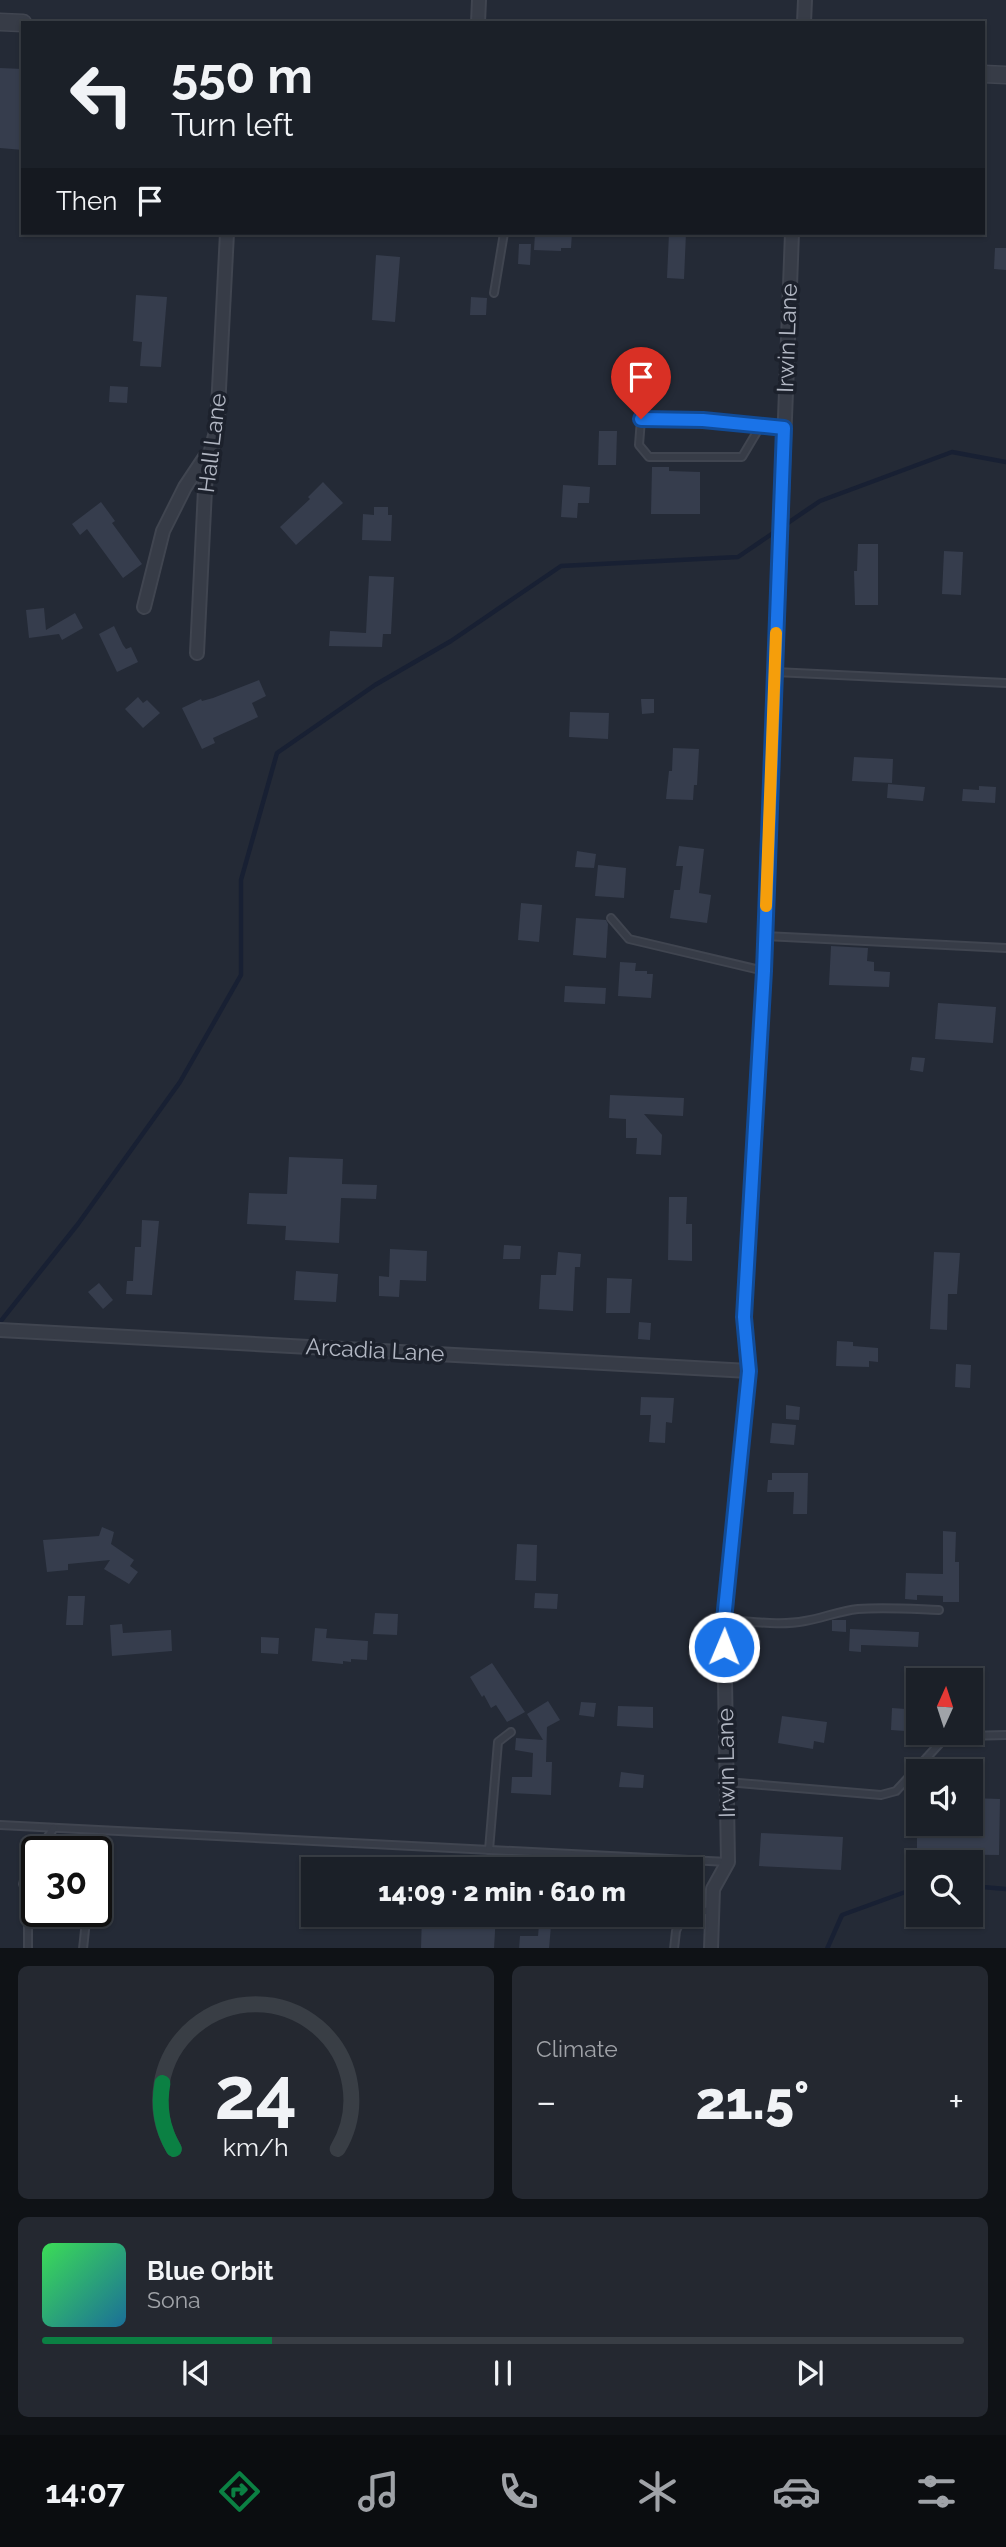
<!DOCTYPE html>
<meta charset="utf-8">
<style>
:root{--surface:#1b2028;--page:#242830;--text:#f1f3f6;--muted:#a0a3a8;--line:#393e45;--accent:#0b8043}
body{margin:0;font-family:Raleway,sans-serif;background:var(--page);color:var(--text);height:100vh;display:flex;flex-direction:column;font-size:26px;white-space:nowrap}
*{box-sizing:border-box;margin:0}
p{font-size:23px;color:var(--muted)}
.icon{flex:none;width:38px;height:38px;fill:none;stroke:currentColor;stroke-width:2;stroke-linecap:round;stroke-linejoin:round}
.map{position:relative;height:1948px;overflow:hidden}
.side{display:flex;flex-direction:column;gap:18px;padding:18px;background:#0f1216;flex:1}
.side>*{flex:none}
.hud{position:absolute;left:21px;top:21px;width:964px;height:214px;border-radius:0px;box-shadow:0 2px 5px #0004,0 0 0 2px var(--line);background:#1b2028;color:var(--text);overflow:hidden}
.needle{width:46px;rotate:3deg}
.controls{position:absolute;left:906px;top:1668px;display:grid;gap:14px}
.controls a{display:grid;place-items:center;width:77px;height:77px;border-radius:0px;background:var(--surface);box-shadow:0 2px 5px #0004,0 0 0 2px var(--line);font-size:35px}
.speed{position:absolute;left:21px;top:1836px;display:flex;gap:14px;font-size:35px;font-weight:700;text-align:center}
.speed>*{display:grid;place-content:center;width:91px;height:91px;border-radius:50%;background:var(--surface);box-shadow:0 2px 5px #0004,0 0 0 2px var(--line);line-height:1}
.speed .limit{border:4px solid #111;border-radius:10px;background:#fff;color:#111}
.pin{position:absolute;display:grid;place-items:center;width:60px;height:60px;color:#fff;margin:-72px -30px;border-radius:50% 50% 50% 0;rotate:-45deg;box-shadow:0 0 7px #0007}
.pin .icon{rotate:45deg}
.me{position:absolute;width:77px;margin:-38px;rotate:1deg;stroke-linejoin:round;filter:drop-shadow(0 0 5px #0008)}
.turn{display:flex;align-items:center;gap:24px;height:147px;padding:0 35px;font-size:32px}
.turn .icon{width:91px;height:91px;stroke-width:2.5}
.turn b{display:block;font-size:49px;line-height:60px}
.then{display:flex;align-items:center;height:66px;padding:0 35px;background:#0003;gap:14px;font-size:26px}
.big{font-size:52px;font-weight:800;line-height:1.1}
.side .widget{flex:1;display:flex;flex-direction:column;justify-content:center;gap:10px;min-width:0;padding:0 24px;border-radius:10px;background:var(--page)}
.side .dial{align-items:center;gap:0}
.dial svg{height:182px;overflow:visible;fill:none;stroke:var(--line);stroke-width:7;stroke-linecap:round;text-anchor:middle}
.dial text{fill:var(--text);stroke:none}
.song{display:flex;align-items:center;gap:21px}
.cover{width:84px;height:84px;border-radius:10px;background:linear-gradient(135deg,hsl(130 70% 55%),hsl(200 70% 35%))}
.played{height:7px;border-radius:4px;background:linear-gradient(90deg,var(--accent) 25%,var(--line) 25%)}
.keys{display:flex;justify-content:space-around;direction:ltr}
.heat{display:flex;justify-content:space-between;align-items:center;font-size:38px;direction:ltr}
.side .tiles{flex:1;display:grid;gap:18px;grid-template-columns:1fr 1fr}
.widget:last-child{grid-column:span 2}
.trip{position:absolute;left:301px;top:1857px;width:402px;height:70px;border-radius:0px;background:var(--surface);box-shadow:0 2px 5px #0004,0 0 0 2px var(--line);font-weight:800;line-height:70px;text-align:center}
.tab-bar{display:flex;height:112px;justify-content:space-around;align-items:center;background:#0b0d10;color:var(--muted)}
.tab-bar .icon{width:49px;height:49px}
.tab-bar .on{color:var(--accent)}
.tab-bar b{font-size:32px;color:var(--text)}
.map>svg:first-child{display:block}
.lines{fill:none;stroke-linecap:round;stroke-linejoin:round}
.stream{stroke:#182033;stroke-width:4.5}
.building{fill:#363d4d}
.service-casing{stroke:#404550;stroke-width:10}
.minor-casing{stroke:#404550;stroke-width:16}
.tertiary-casing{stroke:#404550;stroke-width:19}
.service{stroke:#373c47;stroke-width:6}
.minor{stroke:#373c47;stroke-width:12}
.tertiary{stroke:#373c47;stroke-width:16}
.route-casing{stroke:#114b97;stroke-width:18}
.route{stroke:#1a73e8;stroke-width:12}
.slow{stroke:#f59e0b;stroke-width:12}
.labels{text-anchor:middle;stroke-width:7;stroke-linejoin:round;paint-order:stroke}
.street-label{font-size:23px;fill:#b2b7c3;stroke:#1c212c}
</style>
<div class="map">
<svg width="1006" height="1949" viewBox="0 0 1006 1949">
<rect width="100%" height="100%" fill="#242a36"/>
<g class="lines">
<!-- stream -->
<g class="stream">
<path d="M0 1322 78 1224 180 1082 241 975V880L277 753 375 685 451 641 561 566 738 557 820 501 952 452 1006 462"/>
<path d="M971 1886 1006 1889"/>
<path d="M827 1949 842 1915 919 1887"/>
</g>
</g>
<!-- building -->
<g class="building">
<path d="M0 68 23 69V150L0 148Z"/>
<path d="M535 233H572L571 248H561V251L534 250Z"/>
<path d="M669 233H686L684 279 667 278Z"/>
<path d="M519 244H531L530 265 518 264Z"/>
<path d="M995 248H1006V270L994 269Z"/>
<path d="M376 255 400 257 395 322 372 320Z"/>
<path d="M136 295 167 297 161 367 140 366 142 342 133 341Z"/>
<path d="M471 297 487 298 486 315H470Z"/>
<path d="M110 386 128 387 127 403 109 402Z"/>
<path d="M599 431H617L616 465H598Z"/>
<path d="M652 467H669V471L700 472V514H651Z"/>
<path d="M323 482 343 503 296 545 280 527 310 499 308 497Z"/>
<path d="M563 485 590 487 589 503H578L577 518 561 517Z"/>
<path d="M101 502 115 521 112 523 142 564 123 578 87 529 80 535 72 524Z"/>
<path d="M374 507H388V515H392L391 541 362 540 363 514 374 515Z"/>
<path d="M858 544H878V605H855L854 571H857Z"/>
<path d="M944 551 963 552 961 595 942 594Z"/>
<path d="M369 576 394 577 391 634H383L382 647 329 646 330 631 366 633Z"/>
<path d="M44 608 46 630 75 613 83 628 62 640 59 634 29 638 26 610Z"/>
<path d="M114 626 123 645 126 649 131 647 138 662 117 672 99 634Z"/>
<path d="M259 680 266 696 252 703 258 717 213 738 215 743 202 749 182 708 201 699 202 701 213 698Z"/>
<path d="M138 697 143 703 147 700 160 713 143 728 125 709Z"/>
<path d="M641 699H654V713L642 714Z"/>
<path d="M570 712 609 713 608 739 569 737Z"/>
<path d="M673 748 699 749 697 785H694L693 800 666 799 669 771H672Z"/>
<path d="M854 757 893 759 892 783 852 781Z"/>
<path d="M888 784 925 787 923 801 887 798Z"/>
<path d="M979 786 996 787 995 803 962 801 963 789 979 790Z"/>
<path d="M679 846 704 849 699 893 711 895 707 923 670 918 674 890H680L683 866H676Z"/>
<path d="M577 851 596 854 594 868 575 867Z"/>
<path d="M598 865 626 868 624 898 595 896Z"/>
<path d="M521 903 542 905 539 942 518 940Z"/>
<path d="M576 918 606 920 608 924 606 958 573 955Z"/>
<path d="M831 946 868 948 867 961 874 962V971L890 972 889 987 829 985Z"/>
<path d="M620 962 636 963 635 971H647V974H653L651 998 618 996Z"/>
<path d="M565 986 606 988 605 1004 564 1002Z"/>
<path d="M938 1003 996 1007 993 1043 935 1039Z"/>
<path d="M912 1057 925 1058 923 1072 910 1070Z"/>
<path d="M610 1095 684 1098 683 1116 644 1114 662 1135 661 1155 636 1154 637 1138H626V1119L609 1118Z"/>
<path d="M289 1157 343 1159 342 1184 377 1185 376 1199 341 1198 339 1243 285 1240 286 1226 247 1224 249 1193 287 1194Z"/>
<path d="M669 1197H687L686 1224H692V1261L668 1260Z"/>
<path d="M142 1220 159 1221 152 1295 126 1294 127 1281H133L135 1247H141Z"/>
<path d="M504 1245 521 1246 520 1259H503Z"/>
<path d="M390 1249 427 1251 426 1281 400 1280 399 1297 379 1296V1276L389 1277Z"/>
<path d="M558 1252 581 1254 580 1267H575L573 1311 539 1309 541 1275H556Z"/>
<path d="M934 1252 960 1253 957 1294H948L947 1330 930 1329Z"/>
<path d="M296 1271 338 1274 336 1302 294 1300Z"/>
<path d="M607 1278 632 1279 630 1313H606Z"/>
<path d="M99 1283 113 1300 103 1309 88 1292Z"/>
<path d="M639 1322 651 1323 650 1340 638 1339Z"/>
<path d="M837 1341 853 1342V1346L878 1348V1362L869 1361V1367L836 1366Z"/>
<path d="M956 1364 971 1365 970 1388 955 1387Z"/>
<path d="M641 1397 674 1398 672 1423 666 1422 665 1443 649 1442 651 1415H640Z"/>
<path d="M786 1405 800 1407 799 1420 786 1419Z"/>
<path d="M772 1423 796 1425 794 1445 770 1443Z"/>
<path d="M772 1473H808L807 1514H793L794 1492H767L768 1480H772Z"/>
<path d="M102 1527 114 1532 111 1544 134 1560 130 1566 138 1572 129 1584 104 1569 110 1560 68 1564V1570L47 1572 43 1540 99 1536Z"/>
<path d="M943 1531 956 1532 955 1562H959V1602H943V1596L917 1595V1600L905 1599 906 1573 943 1574Z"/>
<path d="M517 1544 537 1545 536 1581 515 1580Z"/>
<path d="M535 1593 558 1594 557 1609 534 1608Z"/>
<path d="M68 1596H85L83 1625H66Z"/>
<path d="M375 1613 398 1614 397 1635 373 1634Z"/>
<path d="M832 1620H846V1632L832 1631Z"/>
<path d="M122 1624 123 1633 171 1630 172 1651 112 1656 110 1625Z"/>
<path d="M315 1628 327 1629 326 1638 368 1641 367 1660 351 1659V1662L343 1661V1664L312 1661Z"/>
<path d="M850 1629 919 1632 918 1647 861 1645V1652L849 1651Z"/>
<path d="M261 1637 279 1638 278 1654 261 1653Z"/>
<path d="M492 1663 525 1712 507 1722 496 1705 491 1708 484 1695 482 1697 470 1677Z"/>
<path d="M548 1701 560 1720 547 1727 546 1762H552L551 1795 511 1793 512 1777H532L533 1753 515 1750 516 1738 543 1740 527 1714Z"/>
<path d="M581 1702 596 1703 594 1717 579 1715Z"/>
<path d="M618 1706 653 1707V1728L617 1726Z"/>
<path d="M892 1708 919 1710V1732L891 1730Z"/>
<path d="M782 1716 827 1722 824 1743 814 1741 813 1749 778 1743Z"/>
<path d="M621 1772 644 1775 643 1788 619 1787Z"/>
<path d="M971 1798 1000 1799 999 1855 917 1854V1824H971Z"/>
<path d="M761 1833 843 1837 841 1870 759 1866Z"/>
<path d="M422 1914H496L494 1949H421Z"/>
<path d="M540 1914H552L549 1949H519L520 1936H538Z"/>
</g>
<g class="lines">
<!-- service casing -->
<g class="service-casing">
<g id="service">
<path d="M494 293 504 233"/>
<path d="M761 425 742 457H649L639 445 641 419C689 420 736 422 784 428"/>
<path d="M775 672 1006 683"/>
<path d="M611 918 629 939 764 971"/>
<path d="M765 936 1006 948"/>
<path d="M724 1620C751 1621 779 1626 805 1621 823 1618 839 1611 858 1609 885 1607 912 1609 939 1610"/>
<path d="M727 1782 881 1795 896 1791 942 1741 964 1736 1006 1735"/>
<path d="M0 1825 728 1862"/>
<path d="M489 1850 498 1742 511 1732"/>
<path d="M37 1852 29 1863 23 1884 28 1894 37 1897"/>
<path d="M37 1852 54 1828"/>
<path d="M691 1913 712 1910"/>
<path d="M28 1949V1894"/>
<path d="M83 1949 87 1911"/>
<path d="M674 1949 676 1931 683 1916 687 1914"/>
</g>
</g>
<!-- minor casing -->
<g class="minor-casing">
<g id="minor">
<path d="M478 23 479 0"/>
<path d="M804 23 805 0"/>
<path d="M144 607 163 531 185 487 205 457"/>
<path d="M197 653 206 469 217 428 227 233"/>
<path d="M0 1330 749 1371"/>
<path d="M711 1949 713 1889 728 1862 724 1620 749 1371 744 1317 764 971 792 233"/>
</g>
</g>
<!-- tertiary casing -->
<g class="tertiary-casing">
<g id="tertiary">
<path d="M0 22 23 23"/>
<path d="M984 74 1006 75"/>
</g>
</g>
<!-- service -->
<use href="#service" class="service"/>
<!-- minor -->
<use href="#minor" class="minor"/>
<!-- tertiary -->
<use href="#tertiary" class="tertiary"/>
</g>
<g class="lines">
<!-- route casing -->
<g class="route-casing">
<path id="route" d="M641 419 703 420 784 428 764 971 744 1317 749 1371 724 1620V1647"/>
</g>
<!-- route -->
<use href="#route" class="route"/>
<!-- slow -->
<path class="slow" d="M766 906 776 633"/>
</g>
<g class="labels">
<!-- street labels -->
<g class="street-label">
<text transform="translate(787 338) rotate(-88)" y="8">Irwin Lane</text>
<text transform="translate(212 443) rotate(-83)" y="8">Hall Lane</text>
<text transform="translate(375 1350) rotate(3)" y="8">Arcadia Lane</text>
<text transform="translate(726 1763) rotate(-91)" y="8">Irwin Lane</text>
</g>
</g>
</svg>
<div class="controls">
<a><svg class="needle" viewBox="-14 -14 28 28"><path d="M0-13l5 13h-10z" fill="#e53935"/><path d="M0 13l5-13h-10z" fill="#a0a3a8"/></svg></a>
<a><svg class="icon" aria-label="sound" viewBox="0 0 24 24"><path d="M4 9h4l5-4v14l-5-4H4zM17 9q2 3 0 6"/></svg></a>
<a><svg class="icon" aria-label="search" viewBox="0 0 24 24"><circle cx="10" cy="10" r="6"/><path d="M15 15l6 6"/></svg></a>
</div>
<div class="speed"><div class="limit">30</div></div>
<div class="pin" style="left:641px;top:419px;background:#d93025"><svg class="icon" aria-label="arrive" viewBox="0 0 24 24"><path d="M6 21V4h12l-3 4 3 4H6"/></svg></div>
<svg class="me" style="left:724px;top:1647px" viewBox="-20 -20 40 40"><circle r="17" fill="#1a73e8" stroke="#fff" stroke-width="3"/><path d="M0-11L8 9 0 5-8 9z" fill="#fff"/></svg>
<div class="trip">14:09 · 2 min · 610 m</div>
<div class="hud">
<div class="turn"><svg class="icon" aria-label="left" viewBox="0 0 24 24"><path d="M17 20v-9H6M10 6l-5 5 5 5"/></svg><div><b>550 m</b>Turn left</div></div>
<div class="then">Then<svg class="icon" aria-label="arrive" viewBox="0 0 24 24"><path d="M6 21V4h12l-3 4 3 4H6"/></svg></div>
</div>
</div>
<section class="side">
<div class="tiles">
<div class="widget dial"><svg viewBox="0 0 100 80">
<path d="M14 69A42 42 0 1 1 86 69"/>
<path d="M14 69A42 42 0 0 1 9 40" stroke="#0b8043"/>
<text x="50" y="56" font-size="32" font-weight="700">24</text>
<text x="50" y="72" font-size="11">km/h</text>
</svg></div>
<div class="widget"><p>Climate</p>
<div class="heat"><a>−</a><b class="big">21.5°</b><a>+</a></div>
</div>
<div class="widget">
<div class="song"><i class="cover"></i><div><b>Blue Orbit</b><p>Sona</p></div></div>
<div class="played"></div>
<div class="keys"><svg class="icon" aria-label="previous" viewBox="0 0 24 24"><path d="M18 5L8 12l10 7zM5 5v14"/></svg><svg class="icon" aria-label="pause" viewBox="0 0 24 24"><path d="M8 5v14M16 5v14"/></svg><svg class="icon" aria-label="next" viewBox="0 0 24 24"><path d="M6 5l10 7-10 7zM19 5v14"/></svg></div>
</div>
</div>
</section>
<nav class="tab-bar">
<b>14:07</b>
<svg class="icon on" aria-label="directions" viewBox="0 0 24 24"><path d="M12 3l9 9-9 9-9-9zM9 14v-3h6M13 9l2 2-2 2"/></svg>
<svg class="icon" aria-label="music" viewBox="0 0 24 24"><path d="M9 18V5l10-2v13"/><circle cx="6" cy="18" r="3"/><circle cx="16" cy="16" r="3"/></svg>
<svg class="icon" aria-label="phone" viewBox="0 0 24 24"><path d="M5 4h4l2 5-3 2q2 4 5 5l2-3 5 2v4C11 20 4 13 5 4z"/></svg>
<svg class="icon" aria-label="climate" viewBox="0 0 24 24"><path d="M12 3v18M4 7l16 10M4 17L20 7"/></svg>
<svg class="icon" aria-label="car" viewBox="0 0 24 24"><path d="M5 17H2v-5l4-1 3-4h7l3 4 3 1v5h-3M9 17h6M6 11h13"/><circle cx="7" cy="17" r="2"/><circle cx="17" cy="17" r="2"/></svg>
<svg class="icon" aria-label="filters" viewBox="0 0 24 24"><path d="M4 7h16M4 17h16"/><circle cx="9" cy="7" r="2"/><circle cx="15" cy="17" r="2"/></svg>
</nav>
